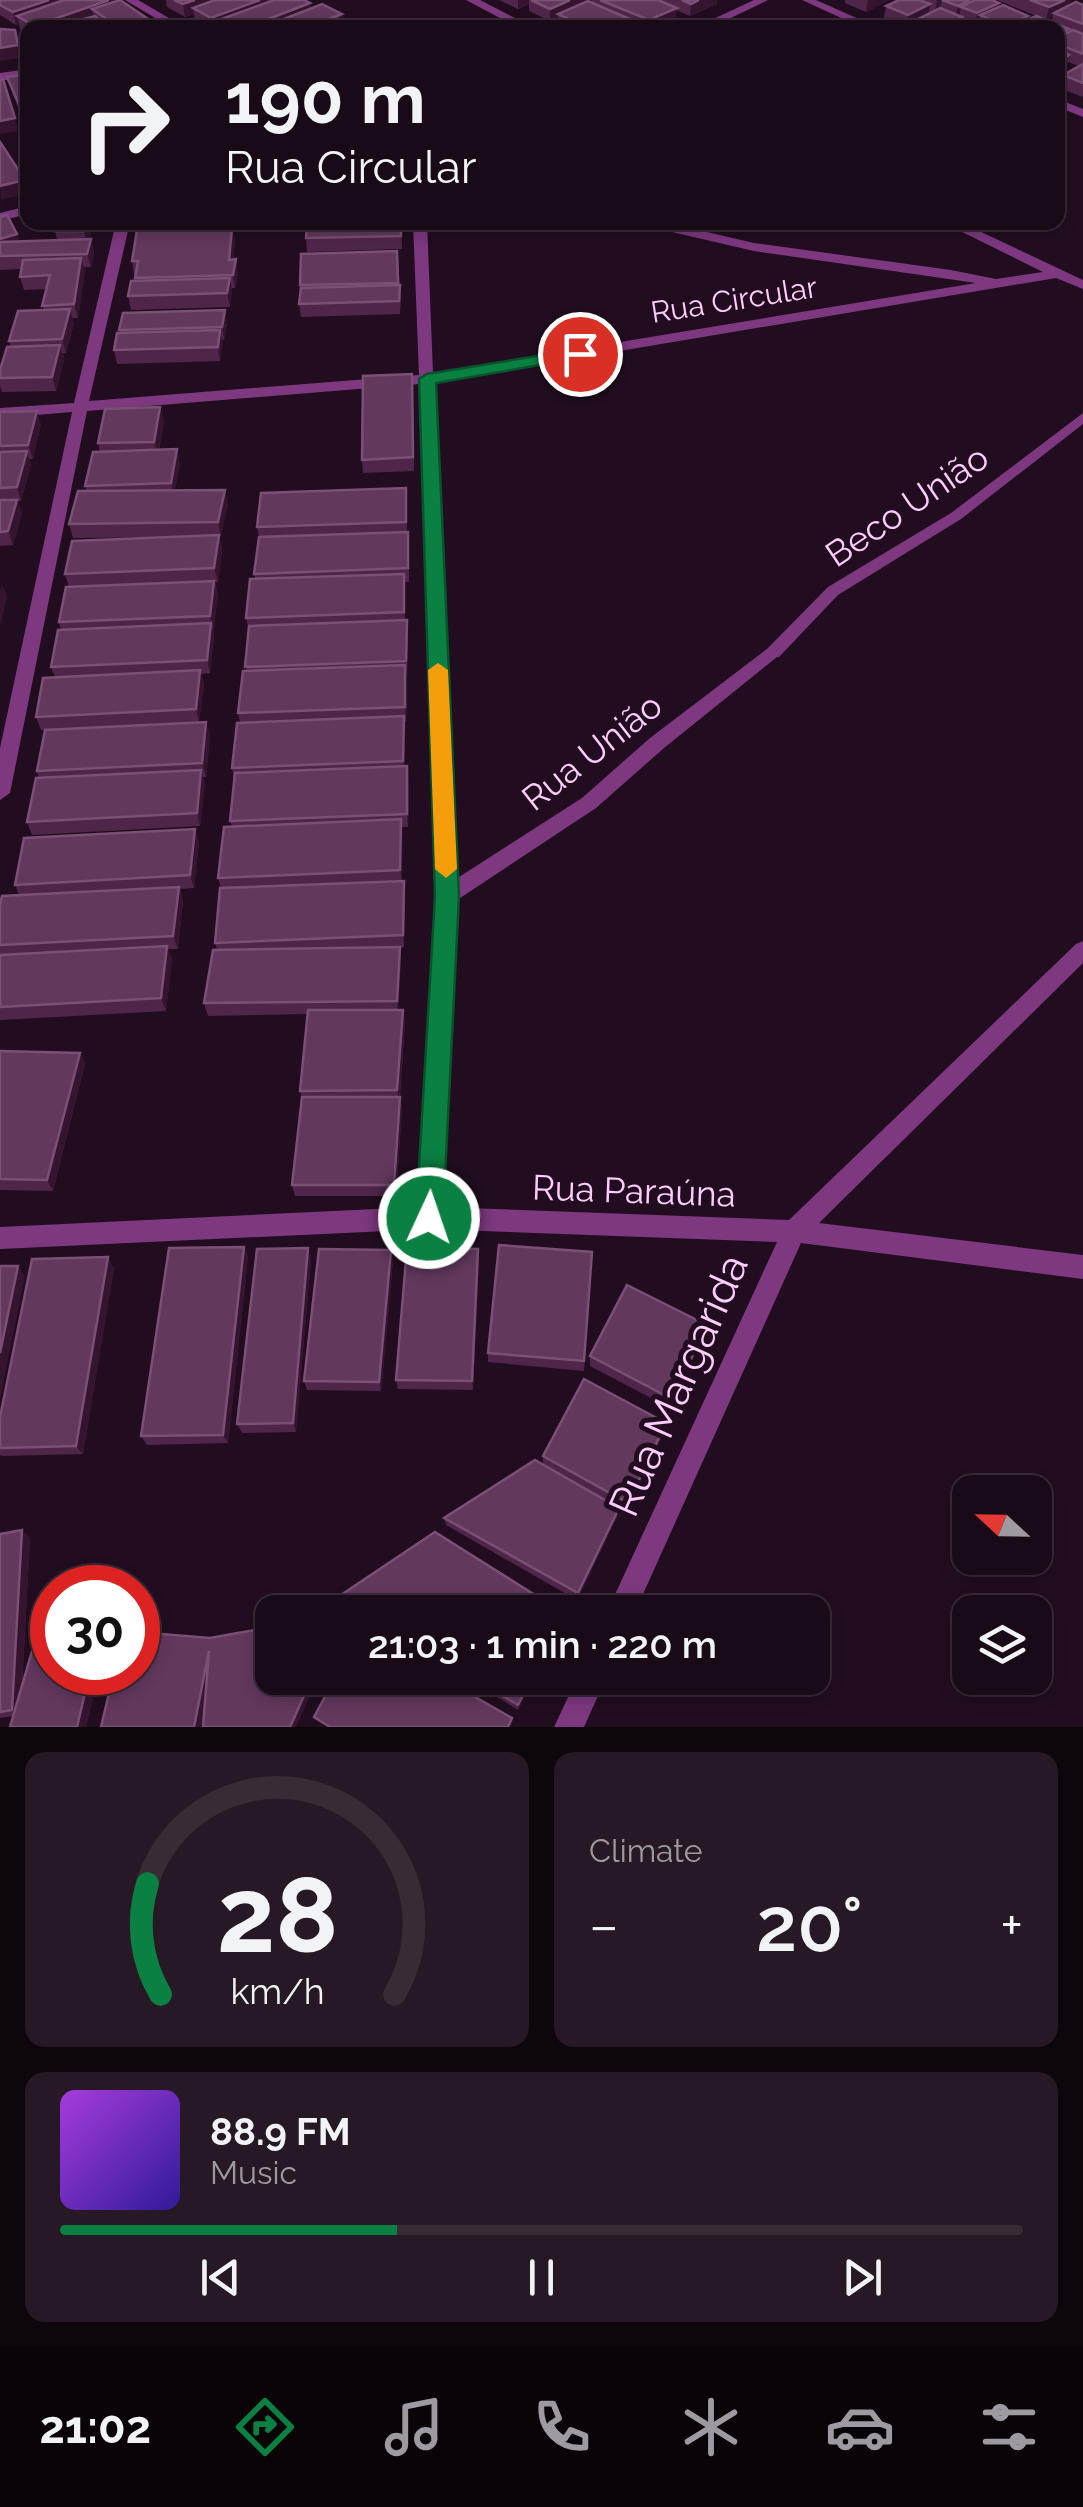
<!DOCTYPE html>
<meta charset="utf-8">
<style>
:root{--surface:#190a17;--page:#261824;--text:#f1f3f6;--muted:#9f9aa1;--line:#372b36;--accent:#0b8043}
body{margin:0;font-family:Raleway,sans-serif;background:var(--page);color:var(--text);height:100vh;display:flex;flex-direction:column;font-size:38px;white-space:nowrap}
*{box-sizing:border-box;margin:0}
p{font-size:32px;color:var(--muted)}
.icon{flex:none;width:55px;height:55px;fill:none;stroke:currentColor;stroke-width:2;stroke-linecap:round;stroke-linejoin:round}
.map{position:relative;height:1727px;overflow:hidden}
.drawer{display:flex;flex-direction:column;gap:25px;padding:25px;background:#0e060d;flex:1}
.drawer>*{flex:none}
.guide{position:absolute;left:20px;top:20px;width:1045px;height:210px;border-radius:20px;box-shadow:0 5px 15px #0003,0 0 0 2px var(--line);background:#190a17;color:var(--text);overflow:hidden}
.needle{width:65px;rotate:292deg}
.buttons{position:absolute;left:952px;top:1475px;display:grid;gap:20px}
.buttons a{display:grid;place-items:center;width:100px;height:100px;border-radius:20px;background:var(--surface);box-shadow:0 5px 15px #0003,0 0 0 2px var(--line);font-size:50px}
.speed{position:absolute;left:30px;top:1565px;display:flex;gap:20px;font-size:50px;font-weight:700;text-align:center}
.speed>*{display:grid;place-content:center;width:130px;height:130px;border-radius:50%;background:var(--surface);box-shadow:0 5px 15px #0003,0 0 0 2px var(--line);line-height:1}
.speed .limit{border:15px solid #d22;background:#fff;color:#111}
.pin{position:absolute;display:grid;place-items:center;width:85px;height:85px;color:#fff;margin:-42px;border:5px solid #fff;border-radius:50%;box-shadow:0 2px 10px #0007}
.me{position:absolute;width:110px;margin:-55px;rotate:3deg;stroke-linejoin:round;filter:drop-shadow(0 0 8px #0008)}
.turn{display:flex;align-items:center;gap:35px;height:210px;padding:0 40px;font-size:45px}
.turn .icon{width:130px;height:130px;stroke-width:2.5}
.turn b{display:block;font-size:70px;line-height:85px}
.big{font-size:75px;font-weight:600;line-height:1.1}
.drawer .widget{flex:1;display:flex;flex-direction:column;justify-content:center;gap:15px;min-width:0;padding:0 35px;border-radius:20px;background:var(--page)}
.drawer .dial{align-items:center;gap:0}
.dial svg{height:260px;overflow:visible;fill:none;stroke:var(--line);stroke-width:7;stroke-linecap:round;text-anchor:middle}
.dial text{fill:var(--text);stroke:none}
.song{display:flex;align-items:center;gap:30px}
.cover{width:120px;height:120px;border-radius:15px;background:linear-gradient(135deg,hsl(280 70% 55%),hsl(250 70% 35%))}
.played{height:10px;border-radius:5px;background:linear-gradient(90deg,var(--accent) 35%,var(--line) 35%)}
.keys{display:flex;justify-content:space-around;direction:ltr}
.heat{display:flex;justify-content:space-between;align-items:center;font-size:55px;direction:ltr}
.drawer .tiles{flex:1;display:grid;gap:25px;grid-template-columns:1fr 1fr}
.widget:last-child{grid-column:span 2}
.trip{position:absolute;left:255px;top:1595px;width:575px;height:100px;border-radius:20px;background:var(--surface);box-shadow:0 5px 15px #0003,0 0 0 2px var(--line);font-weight:600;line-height:100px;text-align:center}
.dock{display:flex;height:160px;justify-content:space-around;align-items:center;background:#0a0409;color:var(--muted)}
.dock .icon{width:70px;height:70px}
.dock .active{color:var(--accent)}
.dock b{font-size:45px;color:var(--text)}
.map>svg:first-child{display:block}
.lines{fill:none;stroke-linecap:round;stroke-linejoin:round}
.service{fill:#7d3880;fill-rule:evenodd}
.minor{fill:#7d3880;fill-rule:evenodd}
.wall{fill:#4f264a}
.shaded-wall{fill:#351430}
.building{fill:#62385d;stroke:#7b4f76;stroke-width:2.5}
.route{fill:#0b8043;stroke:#07532c;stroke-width:2.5}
.slow{fill:#f59e0b}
.labels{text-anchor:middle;stroke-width:10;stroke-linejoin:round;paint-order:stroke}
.far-street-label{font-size:30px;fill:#ffcdfd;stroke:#210d1f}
.street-label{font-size:35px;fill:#ffcdfd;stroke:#210d1f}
.near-street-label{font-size:42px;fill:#ffcdfd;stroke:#210d1f}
</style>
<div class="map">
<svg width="1083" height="1727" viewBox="0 0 1083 1727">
<rect width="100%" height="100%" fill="#210d1f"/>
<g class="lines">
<!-- service -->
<path class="service" d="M1083 413V424L961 519 838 595 779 657H767L765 653 767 649 828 587 951 513Z"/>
<!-- minor -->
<g class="minor">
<path d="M125 0H138L186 28H172Z"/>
<path d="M466 0H480L534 28H519Z"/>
<path d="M754 0H768L710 28H694Z"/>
<path d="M802 0H816L879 28H863Z"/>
<path d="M28 69V76L0 81V73Z"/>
<path d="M1058 99 1083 109V117L1058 107Z"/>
<path d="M28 206V214L0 221V213Z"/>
<path d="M116 222H130L89 401 419 375 413 222H427L433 373 976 283 754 251 672 232V226L677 225 754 243 951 270 996 279 1043 272 942 222H960L1083 280V289L1056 278 434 382 456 879 582 798 650 738 767 649H779L782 653 664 748 596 808 457 900 441 1207 789 1220 1076 944 1083 941V963L819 1223 1083 1255V1279L801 1243 635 1612H607L777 1242 429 1229 0 1249V1227L418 1207 437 896 419 384 87 411 10 793 0 800V748L72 412 0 418V408L74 403Z"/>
<path d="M577 1678H606L584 1727H554Z"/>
</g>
</g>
<!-- wall -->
<g class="wall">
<path d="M0 0 115 2 154 23 155 28H28V33L20 29 19 24 16 25 0 15Z"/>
<path d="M166 0H304L310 3 311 9 361 28H208L195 20 194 14 185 17 167 7Z"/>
<path d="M499 0H717V4L690 16 676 10V20L660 28H559L558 27V18L550 21 529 11V4L518 9Z"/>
<path d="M845 0H889L866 12 845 3Z"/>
<path d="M899 0H992L999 3 998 7 1028 16 1027 20 1051 22 1053 16 1046 20 997 0H1070L1069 6 1083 5V97L1059 88 1063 75 1079 66 1068 62 1066 68 1058 72V28H968L973 25 962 21 960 28H916L917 22 905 27 884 18 886 6Z"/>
<path d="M28 74 24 122 11 90 7 77Z"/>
<path d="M0 217 19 241 57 240 55 231 58 222H95L89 239H91L94 252 91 267H84L85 271 78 318H72L74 323 66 353H63L64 359 56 391 2 392 0 386V370L11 347 9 341 44 310 42 306 46 289 24 290 20 277 21 269 0 270Z"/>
<path d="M143 222H172V226L144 227Z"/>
<path d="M180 222H208V225L180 226Z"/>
<path d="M217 222H244V224L217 225Z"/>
<path d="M252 222H280V224L252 225Z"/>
<path d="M401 222 402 249 307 252 306 238Z"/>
<path d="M232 228 235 241 233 260 238 273 235 288H232L230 307 131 310 128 296 135 280 132 261Z"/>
<path d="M397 251 401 298 400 314 301 317 299 304 300 285Z"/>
<path d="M227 324 224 340H222L220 361 117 364 114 350 120 333 119 330Z"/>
<path d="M413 388 414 471 363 473 362 460Z"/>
<path d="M160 407 164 421 159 450 180 463 175 490 228 503 221 536H219L222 549 218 582H215L218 595 213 629 214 637 210 673 201 674 204 684 199 722 41 730 36 717 55 677 51 667 61 630 59 622 69 587 65 574 180 537 73 538 69 524 87 491 85 486 100 452 98 443Z"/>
<path d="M0 412 41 424 33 459H29L31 465 21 501H17L22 513 13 545 0 546Z"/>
<path d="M406 488 407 532 409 546V582H405V621L408 634 406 721H404L405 766 409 779 408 827H402V881L405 894 404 947 400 948 401 960 398 1010 405 1022 400 1097 402 1109 396 1196H295L292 1185 302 1100 300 1091 308 1014 208 1016 204 1003 217 950 215 943 221 888 218 878 232 826 230 821 234 780 232 768 240 722 238 713 246 670 249 630 246 618 255 579 254 574 259 537 257 527Z"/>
<path d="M206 722 210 736 206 777H203L205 783 200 826 32 835 27 822 39 778 37 771Z"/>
<path d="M199 842 194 888 180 889 183 900 178 949H168L172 959 166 1011 0 1020V905L19 895 15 885Z"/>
<path d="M0 1051 80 1053 85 1064 53 1191 0 1190Z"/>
<path d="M244 1247 248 1257 228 1443 147 1445 141 1436Z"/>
<path d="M478 1249 479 1260 473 1390 398 1389 396 1380Z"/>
<path d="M592 1252 584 1371 488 1362V1353Z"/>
<path d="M311 1259 296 1432 242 1433 237 1424Z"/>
<path d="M393 1261 381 1391 307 1390 304 1381Z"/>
<path d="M114 1268 83 1454 2 1456 0 1455V1417Z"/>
<path d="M704 1335 670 1408 590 1366V1356Z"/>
<path d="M664 1432 627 1511 543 1464V1456Z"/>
<path d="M618 1515 577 1600 446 1525 444 1518Z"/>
<path d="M0 1534 30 1538 22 1688 99 1672 86 1727H10L13 1716 0 1718Z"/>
<path d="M341 1595 562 1612H362L344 1601Z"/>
<path d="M466 1678H534L518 1710Z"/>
</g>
<!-- shaded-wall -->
<g class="shaded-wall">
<path d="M49 0H88L17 16 19 24 16 25 13 12Z"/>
<path d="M109 0H114L117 11 92 9 94 18 69 28H34V26Z"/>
<path d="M195 0H231L193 8 194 14 185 17 183 4Z"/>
<path d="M260 0H288L216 21 217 28H213L211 18Z"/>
<path d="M518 0H529V4L518 9Z"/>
<path d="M570 0H592V3L558 14V18L550 21V9Z"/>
<path d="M699 0H717V4L690 16 691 4Z"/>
<path d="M868 0H889L866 12Z"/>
<path d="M937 0H942L940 8 935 11Z"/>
<path d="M970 0H978L961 7 959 17 955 18 958 6Z"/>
<path d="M1065 0H1070L1068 9 1054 13 1053 16 1046 20 1049 7Z"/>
<path d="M310 3 311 15 280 28H245Z"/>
<path d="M999 3 996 15H980L978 24 974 26 977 13Z"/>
<path d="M930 4 928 17 918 19 917 22 905 27 908 15Z"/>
<path d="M677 8 676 20 660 28H648L649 20Z"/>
<path d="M342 14 343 26 340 28H306Z"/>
<path d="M1028 16 1025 28H1005V26Z"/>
<path d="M962 17 960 28H941Z"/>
<path d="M15 30 22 58 0 61V48Z"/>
<path d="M1069 55 1066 68 1058 72V62Z"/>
<path d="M28 108V121L24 122 21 109Z"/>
<path d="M15 118 18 131 0 134V121Z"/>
<path d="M25 180 28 193 1 200 0 186Z"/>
<path d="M87 222H95L87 245 84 231Z"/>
<path d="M232 228 235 241 232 273 229 260Z"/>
<path d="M17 234 21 248 0 253V239Z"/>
<path d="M91 239 94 252 91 267 87 254Z"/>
<path d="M81 258 85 271 78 318 74 304Z"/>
<path d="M236 259 238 273 235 288 233 275Z"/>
<path d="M230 278 232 291 230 307 227 293Z"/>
<path d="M70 309 74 323 66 353 62 339Z"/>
<path d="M225 310 227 324 224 340 222 327Z"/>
<path d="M220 330 223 344 220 361 218 347Z"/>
<path d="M60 345 64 359 56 391 52 377Z"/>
<path d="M160 407 164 421 158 455 154 442Z"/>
<path d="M37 411 41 424 33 459 28 445Z"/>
<path d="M177 449 180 463 174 496 171 483Z"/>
<path d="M27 451 31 465 21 501 17 487Z"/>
<path d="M225 490 228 503 221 536 218 522Z"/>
<path d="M17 500 22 513 13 545 8 531Z"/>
<path d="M219 535 222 549 218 582 214 568Z"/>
<path d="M214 581 218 595 214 629 210 616Z"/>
<path d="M2 583 7 597 0 626V592Z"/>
<path d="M211 623 214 637 210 673 207 660Z"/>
<path d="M405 665 407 678 406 721 405 707Z"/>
<path d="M200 670 204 684 199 722 196 709Z"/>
<path d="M404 716 405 729V775L403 761Z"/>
<path d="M206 722 210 736 206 777 202 763Z"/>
<path d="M407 766 409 779 408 827 407 814Z"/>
<path d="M201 770 205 783 200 826 197 813Z"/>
<path d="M401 819 403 832 402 883 400 870Z"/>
<path d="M195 829 199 842 194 888 190 875Z"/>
<path d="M404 881 405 894 404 947 403 935Z"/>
<path d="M179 887 183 900 178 949 173 936Z"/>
<path d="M167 946 172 959 166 1011 161 998Z"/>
<path d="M400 947 401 960 398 1013 397 1001Z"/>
<path d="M403 1010 405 1022 399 1102 397 1090Z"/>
<path d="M80 1053 85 1064 53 1191 47 1180Z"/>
<path d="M400 1097 402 1109 396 1196 394 1185Z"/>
<path d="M244 1247 248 1257 228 1443 223 1435Z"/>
<path d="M308 1248 311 1259 296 1432 293 1423Z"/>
<path d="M478 1249 479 1260 473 1390 472 1381Z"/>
<path d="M391 1250 393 1261 381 1391 379 1382Z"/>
<path d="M108 1257 114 1268 83 1454 76 1446Z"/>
<path d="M18 1266 25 1276 0 1399V1353Z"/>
<path d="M707 1325 704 1335 670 1408 672 1399Z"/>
<path d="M666 1423 664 1432 627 1511 628 1503Z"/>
<path d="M619 1508 618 1515 577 1600 578 1593Z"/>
<path d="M22 1530 30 1538 20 1715 12 1710Z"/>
<path d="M209 1651 215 1657 201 1727H194Z"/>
<path d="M90 1672H99L86 1727H77Z"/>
<path d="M312 1678H318L296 1727H290Z"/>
<path d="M531 1678H534L518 1710V1705Z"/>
</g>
<!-- building -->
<g class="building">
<path d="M4 0H49L13 12 0 5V1Z"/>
<path d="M64 0H109L34 26 17 16Z"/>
<path d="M120 0 154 23 140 28H119L92 9Z"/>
<path d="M174 0H195L183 4Z"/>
<path d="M215 0H260L211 18 193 8Z"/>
<path d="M274 0H304L310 3 245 28H227L216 21Z"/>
<path d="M531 0H570L550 9Z"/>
<path d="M600 0H658L677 8 649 20Z"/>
<path d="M682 0H699L691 4Z"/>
<path d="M899 0H919L930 4 908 15 886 6Z"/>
<path d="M942 0H970L958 6Z"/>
<path d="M975 0H992L999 3 977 13 961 7Z"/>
<path d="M1030 0H1065L1049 7Z"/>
<path d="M588 1 648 27 587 28 558 14Z"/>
<path d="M1076 2 1083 5V24L1054 13Z"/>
<path d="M322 4 342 14 306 28H261Z"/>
<path d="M1003 5 1028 16 1005 26 980 15Z"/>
<path d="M940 8 962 17 941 28 918 19Z"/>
<path d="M95 16 109 28 52 27Z"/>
<path d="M1036 16 1069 29 1058 34V28L1013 26Z"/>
<path d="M344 19 361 28H321Z"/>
<path d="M977 23 989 28H968Z"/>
<path d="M0 29 15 30 18 45 0 48Z"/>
<path d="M1073 30 1083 34V54L1058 44V37Z"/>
<path d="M1058 50 1069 55 1058 62Z"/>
<path d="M1083 64V83L1063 75Z"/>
<path d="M28 74V108L21 109 7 77Z"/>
<path d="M3 79 15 118 0 121V80Z"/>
<path d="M28 131V142L21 132Z"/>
<path d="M0 142 25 180 0 186Z"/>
<path d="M7 215 17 234 0 239V217Z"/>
<path d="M58 222H87L84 231H55Z"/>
<path d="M355 222H401V236L306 238 307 224Z"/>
<path d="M232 228 229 260 236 259 233 275 135 278 138 261H132L137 230Z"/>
<path d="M91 239 87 254 0 256V242Z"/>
<path d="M397 251 398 283 300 285 301 254Z"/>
<path d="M81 258 74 304 42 306 50 275 20 277 23 260Z"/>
<path d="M230 278 227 293 128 296 131 281Z"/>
<path d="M400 285 399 301 299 304 301 288Z"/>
<path d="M70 309 62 339 9 341 18 311Z"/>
<path d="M225 310 222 327 119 330 123 313Z"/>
<path d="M220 330 218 347 114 350 117 333Z"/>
<path d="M60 345 52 377 0 378V370L7 347Z"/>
<path d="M412 374 413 457 362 460 363 376Z"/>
<path d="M160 407 154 442 98 443 105 409Z"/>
<path d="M37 411 28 445 0 446V412Z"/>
<path d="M177 449 171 483 85 486 93 452Z"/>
<path d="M27 451 17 487 0 488V452Z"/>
<path d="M406 488V522L257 527 261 493Z"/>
<path d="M225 490 218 522 69 524 78 491Z"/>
<path d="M0 500H17L8 531 0 532Z"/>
<path d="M408 532V568L254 574 259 537Z"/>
<path d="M219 535 214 568 65 574 72 541Z"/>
<path d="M404 574V612L246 618 250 579Z"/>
<path d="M214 581 210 616 59 622 66 587Z"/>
<path d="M407 620 406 661 245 667 249 626Z"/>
<path d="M211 623 207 660 51 667 58 630Z"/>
<path d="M405 665V707L238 713 243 671Z"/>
<path d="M200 670 196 709 36 717 43 678Z"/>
<path d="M404 716 403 761 232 768 237 723Z"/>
<path d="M206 722 202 763 37 771 45 730Z"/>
<path d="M407 766V814L230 821 235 773Z"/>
<path d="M201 770 197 813 27 822 36 778Z"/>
<path d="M401 819 400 870 218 878 224 827Z"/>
<path d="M195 829 190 875 15 885 24 838Z"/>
<path d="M404 881 403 935 215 943 220 888Z"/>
<path d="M179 887 173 936 0 945V905L2 896Z"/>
<path d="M167 946 161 998 0 1007V955Z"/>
<path d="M400 947 397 1001 204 1003 213 950Z"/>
<path d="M308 1010H403L397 1090 300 1091Z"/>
<path d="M0 1051 80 1053 47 1180 0 1179Z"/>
<path d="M302 1097H400L394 1185H292Z"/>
<path d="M499 1245 592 1252 584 1361 488 1353Z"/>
<path d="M244 1247 223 1435 141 1436 169 1248Z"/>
<path d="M407 1247 478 1249 472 1381 396 1380Z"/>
<path d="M308 1248 293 1423 237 1424 257 1249Z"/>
<path d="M319 1249 391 1250 379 1382 304 1381Z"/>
<path d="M108 1257 76 1446 0 1448V1417L32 1259Z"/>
<path d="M0 1266H18L0 1353Z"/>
<path d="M627 1285 707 1325 672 1399 590 1356Z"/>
<path d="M584 1379 666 1423 628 1503 543 1456Z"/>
<path d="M535 1460 619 1508 578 1593 444 1518Z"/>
<path d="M22 1530 12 1710 0 1712V1534Z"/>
<path d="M435 1532 562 1612H370L341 1595Z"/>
<path d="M39 1627 52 1628V1672H90L77 1727H10Z"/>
<path d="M272 1627V1678H312L290 1727H203L209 1651 194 1727H101L114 1672H138V1632L210 1638Z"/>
<path d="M335 1678H442L512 1718 508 1727H330L314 1717Z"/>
<path d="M473 1678H531L518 1705Z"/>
</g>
<!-- route -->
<path class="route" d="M580 349 589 354 586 357 436 383 459 896 443 1218 439 1227 429 1231 420 1227 416 1218 435 896 419 379 427 374Z"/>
<!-- slow -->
<path class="slow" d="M438 663 448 670 457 869 446 878 435 869 428 670Z"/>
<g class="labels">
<!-- far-street labels -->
<g class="far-street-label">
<text transform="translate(734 300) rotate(-9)" y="10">Rua Circular</text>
</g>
<!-- street labels -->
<g class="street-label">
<text transform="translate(907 506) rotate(-34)" y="12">Beco União</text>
<text transform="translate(592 752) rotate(-38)" y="12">Rua União</text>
<text transform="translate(634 1191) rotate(2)" y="12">Rua Paraúna</text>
</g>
<!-- near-street labels -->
<g class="near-street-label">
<text transform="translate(678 1385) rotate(-66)" y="15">Rua Margarida</text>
</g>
</g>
</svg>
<div class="buttons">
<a><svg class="needle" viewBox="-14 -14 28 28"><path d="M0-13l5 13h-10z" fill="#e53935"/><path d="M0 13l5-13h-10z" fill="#9f9aa1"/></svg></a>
<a><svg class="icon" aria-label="layers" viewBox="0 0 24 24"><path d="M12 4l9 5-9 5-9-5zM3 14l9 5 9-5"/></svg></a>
</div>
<div class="speed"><div class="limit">30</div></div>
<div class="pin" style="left:580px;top:354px;background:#d93025"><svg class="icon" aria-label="arrive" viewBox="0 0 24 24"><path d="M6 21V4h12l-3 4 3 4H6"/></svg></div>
<svg class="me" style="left:429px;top:1218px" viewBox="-20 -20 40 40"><circle r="17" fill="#0b8043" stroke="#fff" stroke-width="3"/><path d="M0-11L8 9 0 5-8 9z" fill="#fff"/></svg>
<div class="trip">21:03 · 1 min · 220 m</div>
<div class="guide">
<div class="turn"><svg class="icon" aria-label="right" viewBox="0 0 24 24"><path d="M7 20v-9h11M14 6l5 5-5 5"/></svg><div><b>190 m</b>Rua Circular</div></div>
</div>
</div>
<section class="drawer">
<div class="tiles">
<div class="widget dial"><svg viewBox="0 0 100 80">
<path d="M14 69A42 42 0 1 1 86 69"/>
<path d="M14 69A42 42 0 0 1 10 35" stroke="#0b8043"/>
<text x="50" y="56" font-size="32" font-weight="700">28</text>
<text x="50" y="72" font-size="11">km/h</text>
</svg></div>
<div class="widget"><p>Climate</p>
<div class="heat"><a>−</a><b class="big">20°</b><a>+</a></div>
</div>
<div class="widget">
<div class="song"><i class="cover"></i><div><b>88.9 FM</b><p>Music</p></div></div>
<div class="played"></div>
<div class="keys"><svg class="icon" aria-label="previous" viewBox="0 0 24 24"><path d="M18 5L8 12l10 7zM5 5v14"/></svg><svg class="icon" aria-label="pause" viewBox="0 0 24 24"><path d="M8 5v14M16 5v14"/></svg><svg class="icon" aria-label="next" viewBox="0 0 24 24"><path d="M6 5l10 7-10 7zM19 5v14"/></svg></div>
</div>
</div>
</section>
<nav class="dock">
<b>21:02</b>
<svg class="icon active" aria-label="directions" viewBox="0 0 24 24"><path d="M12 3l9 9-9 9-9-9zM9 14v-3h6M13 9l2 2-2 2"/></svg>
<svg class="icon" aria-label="music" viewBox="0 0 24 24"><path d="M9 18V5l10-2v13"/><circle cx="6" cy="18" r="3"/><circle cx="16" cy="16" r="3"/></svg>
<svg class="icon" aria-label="phone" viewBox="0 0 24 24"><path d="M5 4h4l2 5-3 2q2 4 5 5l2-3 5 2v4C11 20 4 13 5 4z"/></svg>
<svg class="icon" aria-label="climate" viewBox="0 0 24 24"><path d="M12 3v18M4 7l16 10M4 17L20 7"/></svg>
<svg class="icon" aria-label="car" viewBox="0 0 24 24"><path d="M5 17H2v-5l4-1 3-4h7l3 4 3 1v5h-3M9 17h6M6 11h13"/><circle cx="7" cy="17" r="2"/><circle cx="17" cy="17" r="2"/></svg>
<svg class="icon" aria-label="filters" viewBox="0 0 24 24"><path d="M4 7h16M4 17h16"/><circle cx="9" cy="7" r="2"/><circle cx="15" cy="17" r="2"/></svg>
</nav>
